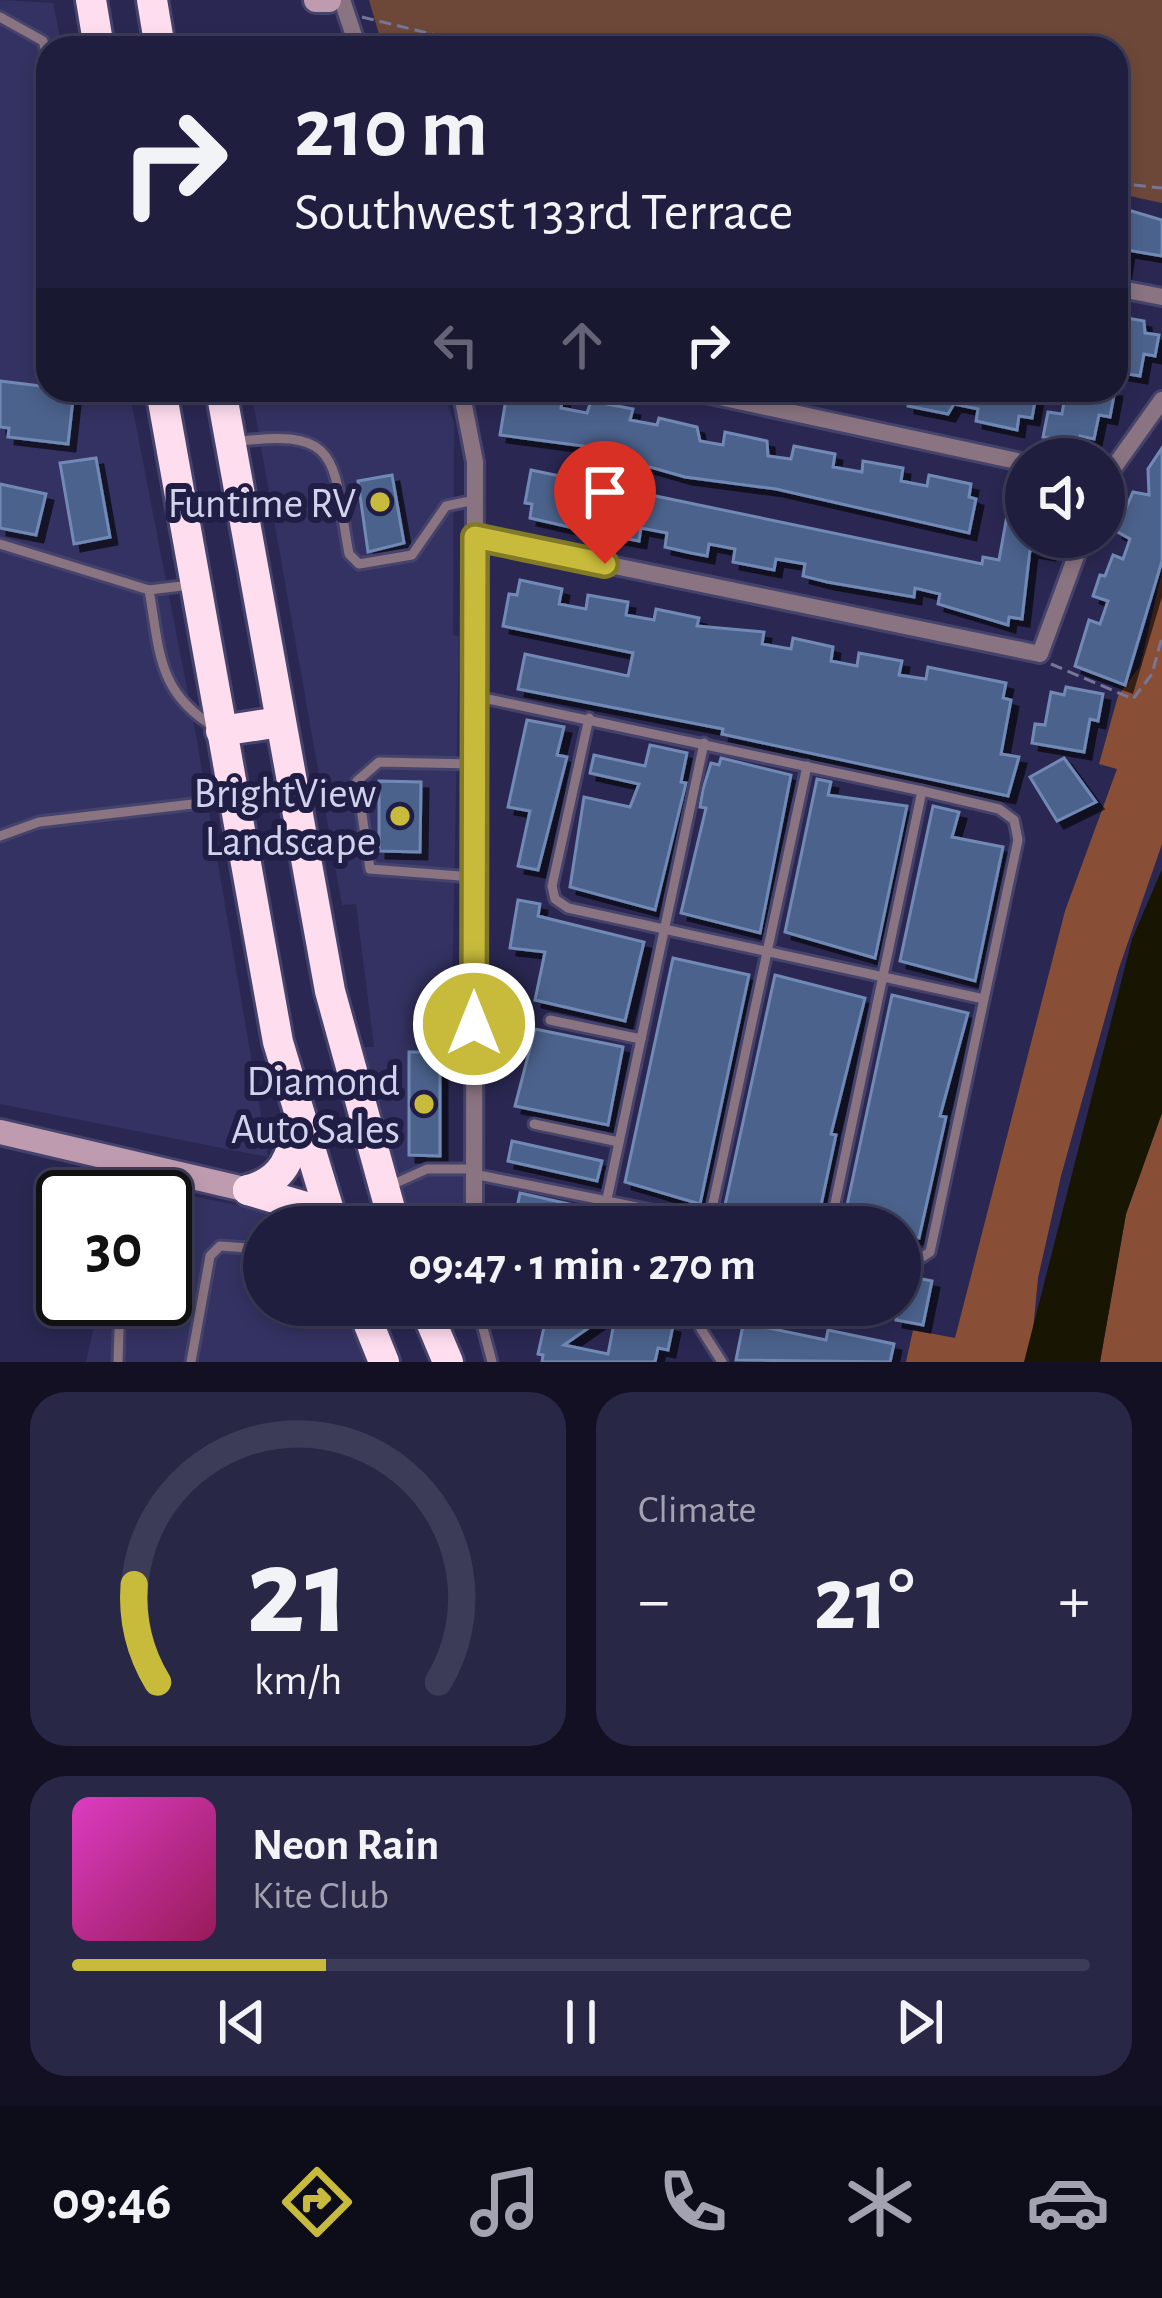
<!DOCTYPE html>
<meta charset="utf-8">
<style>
:root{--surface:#201e3e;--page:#282745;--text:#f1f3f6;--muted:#a2a2b0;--line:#3d3c58;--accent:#c8bb3b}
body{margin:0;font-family:"Alegreya Sans",sans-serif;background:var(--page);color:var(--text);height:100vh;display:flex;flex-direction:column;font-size:45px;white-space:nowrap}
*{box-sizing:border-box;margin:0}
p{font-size:39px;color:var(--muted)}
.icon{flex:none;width:66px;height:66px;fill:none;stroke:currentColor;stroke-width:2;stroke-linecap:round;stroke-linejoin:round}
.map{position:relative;height:1362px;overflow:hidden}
.details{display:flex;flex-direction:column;gap:30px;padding:30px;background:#121022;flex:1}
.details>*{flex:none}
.guide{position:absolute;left:36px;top:36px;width:1092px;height:366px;border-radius:36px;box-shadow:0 6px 18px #0003,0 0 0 3px var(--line);background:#201e3e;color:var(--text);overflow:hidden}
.controls{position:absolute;left:1005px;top:438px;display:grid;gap:24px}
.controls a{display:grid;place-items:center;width:120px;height:120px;border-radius:50%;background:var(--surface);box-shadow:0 6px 18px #0003,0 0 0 3px var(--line);font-size:60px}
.speed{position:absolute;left:36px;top:1170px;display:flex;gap:24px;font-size:60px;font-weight:700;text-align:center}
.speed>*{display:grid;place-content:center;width:156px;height:156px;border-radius:50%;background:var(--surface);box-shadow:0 6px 18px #0003,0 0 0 3px var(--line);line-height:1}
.speed .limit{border:6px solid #111;border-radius:18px;background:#fff;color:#111}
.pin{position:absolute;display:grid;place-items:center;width:102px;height:102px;color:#fff;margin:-123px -51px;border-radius:50% 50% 50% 0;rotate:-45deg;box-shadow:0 0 12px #0007}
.pin .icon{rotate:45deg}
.me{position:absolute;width:132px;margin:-66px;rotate:0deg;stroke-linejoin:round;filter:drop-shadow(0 0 9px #0008)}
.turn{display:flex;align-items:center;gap:42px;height:252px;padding:0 60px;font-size:54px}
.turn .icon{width:156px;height:156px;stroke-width:2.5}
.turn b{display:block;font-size:84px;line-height:102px}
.lanes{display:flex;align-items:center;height:114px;padding:0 60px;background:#0003;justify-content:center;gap:60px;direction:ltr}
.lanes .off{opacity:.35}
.big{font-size:90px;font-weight:600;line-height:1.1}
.details .widget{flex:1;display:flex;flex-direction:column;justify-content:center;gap:18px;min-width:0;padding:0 42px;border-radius:36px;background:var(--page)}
.details .dial{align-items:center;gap:0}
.dial svg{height:312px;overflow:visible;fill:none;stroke:var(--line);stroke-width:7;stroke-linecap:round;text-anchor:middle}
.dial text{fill:var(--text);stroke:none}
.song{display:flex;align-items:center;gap:36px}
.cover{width:144px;height:144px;border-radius:18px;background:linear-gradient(135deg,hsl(310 70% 55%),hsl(330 70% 35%))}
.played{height:12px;border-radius:6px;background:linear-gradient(90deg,var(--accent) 25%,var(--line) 25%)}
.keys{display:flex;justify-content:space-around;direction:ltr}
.heat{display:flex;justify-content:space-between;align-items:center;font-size:66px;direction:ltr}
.details .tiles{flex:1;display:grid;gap:30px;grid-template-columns:1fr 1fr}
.widget:last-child{grid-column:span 2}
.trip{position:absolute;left:243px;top:1206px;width:678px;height:120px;border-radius:60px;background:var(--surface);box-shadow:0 6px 18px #0003,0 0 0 3px var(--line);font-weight:600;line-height:120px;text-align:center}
.dock{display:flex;height:192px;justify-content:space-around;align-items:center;background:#0d0c19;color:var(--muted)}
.dock .icon{width:84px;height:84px}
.dock .on{color:var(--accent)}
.dock b{font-size:54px;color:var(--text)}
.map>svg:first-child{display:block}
.built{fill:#343262}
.green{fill:#6d4839}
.forest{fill:#894e36}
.water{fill:#181603}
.building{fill:#4c628c;stroke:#7189b5;stroke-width:3;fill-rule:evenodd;filter:url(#shadow)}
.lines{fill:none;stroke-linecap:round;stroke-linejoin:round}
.lane-casing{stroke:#45436b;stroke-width:15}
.street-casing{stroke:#45436b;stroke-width:22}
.secondary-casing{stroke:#45436b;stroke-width:30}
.highway-casing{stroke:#45436b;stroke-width:36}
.path{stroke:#767698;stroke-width:3;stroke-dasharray:12 6;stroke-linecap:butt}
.lane{stroke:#8a7481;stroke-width:9}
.street{stroke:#8a7481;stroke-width:16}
.secondary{stroke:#bf9bb0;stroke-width:24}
.highway{stroke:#feddef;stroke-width:30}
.route-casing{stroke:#827a26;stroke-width:30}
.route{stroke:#c8bb3b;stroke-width:21}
.poi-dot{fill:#c8bb3b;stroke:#211e46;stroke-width:4.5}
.labels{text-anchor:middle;stroke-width:12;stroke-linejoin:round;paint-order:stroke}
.poi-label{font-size:42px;fill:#d1d3ed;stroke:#211e46;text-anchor:end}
</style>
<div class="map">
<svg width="1162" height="1362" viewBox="0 0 1162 1362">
<defs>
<filter id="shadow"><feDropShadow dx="7" dy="7" stdDeviation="0" flood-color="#0009"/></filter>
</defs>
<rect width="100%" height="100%" fill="#2a2852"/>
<!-- built -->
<g class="built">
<path d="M0 0 53 3 62 48H48V390H129L196 735 268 1157 0 1104Z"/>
<path d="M251 390H443L454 423 453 635 459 636 451 1049 441 1050 440 1174 463 1176V1227H410L356 1047H374L356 904 342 905Z"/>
<path d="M124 1182 309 1220 312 1227H264V1305H343L366 1362H86L100 1299H165V1197H121Z"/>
</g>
<!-- green -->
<path class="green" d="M369 0H1162V203L1116 193V48H383Z"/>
<!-- forest -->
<g class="forest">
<path d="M1162 572V844L1119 968 1061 1176 1038 1278 1030 1362H906L913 1330 955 1338 1065 911 1117 769 1099 764 1118 696 1140 666Z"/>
<path d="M1162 1113V1362H1100L1126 1214Z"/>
</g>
<!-- water -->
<path class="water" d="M1162 869V1113L1126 1214 1100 1362H1024L1132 939Z"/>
<!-- building -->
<g class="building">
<path d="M1118 207 1162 220V256L1127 250 1123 276 1116 275Z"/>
<path d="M1116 316 1144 321 1145 333 1159 335 1155 356 1144 354 1140 376 1116 372Z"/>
<path d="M0 381 74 390 68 444 8 437 9 428 0 427Z"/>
<path d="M521 390 563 397 561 408 587 413 591 401 633 409 630 420 657 425 659 418 697 427 700 441 723 445 725 432 767 441 768 456 791 459 794 446 835 454 833 467 862 472 863 461 903 468 901 481 927 486 929 475 971 484 969 497 976 499 969 533 776 489 685 477 639 464 640 458 598 448 500 435 506 399 518 401Z"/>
<path d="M910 390H1037L1032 418 1019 416 1017 430 976 421 978 409 954 404 948 414 908 406Z"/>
<path d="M1066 390H1115L1110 417 1099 415 1094 439 1080 436 1078 444 1043 437 1048 412 1062 414Z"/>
<path d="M1162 448V561L1125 685 1075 666 1089 620 1100 624 1108 601 1093 596 1100 575 1105 576 1113 555 1123 559 1130 539 1116 531 1133 492 1149 495 1148 469Z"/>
<path d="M96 458 110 537 74 544 60 463Z"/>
<path d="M531 470 982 564 983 557 999 560 1012 488 1026 491V537H1051L1048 553 1030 550 1022 619 1009 617 1008 625 938 604 940 594 915 588 914 597 827 582 803 576 805 564 776 559 774 570 733 562 735 549 709 544 707 556 691 553 665 547 667 533 641 528 639 541 596 533 599 519 572 515 569 527 530 518 532 504 525 503Z"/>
<path d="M392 475 404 543 368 552 358 481Z"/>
<path d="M0 484 46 494 36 535 0 528Z"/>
<path d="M520 580 562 589 559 604 586 609 588 595 610 599 628 602 626 615 654 620 656 609 699 618 697 626 764 632 762 644 791 649 793 638 833 647 831 661 857 666 859 653 902 661 899 675 926 679 928 667 1006 683 1003 698 1011 700 1001 754 1019 757 1008 796 722 734 723 729 518 689 525 654 628 676 633 653 503 626 509 594 517 595Z"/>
<path d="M1066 687 1103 694 1098 721 1090 719 1084 752 1032 743 1035 724 1045 725 1051 692 1064 695Z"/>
<path d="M527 720 564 727 557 755 567 757 538 870 518 866 530 811 508 807Z"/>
<path d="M650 745 687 753 681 782 686 783 655 910 570 887 584 797 630 807 639 784 590 773 594 755 645 766Z"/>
<path d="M721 758 791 775 760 933 681 913 706 808 700 807 703 789 711 763 719 765Z"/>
<path d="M1064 758 1096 802 1057 821 1030 777Z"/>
<path d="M817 779 831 782 828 795 907 806 875 958 785 932Z"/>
<path d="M379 781 421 782 420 852 379 851Z"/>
<path d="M933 806 959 812 952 837 1003 847 975 981 900 961Z"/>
<path d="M518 900 540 904 538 916 644 942 625 1021 535 1000 545 952 510 948Z"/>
<path d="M673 958 749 975 700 1204 625 1182Z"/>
<path d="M775 975 865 998 831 1134 836 1135 817 1224 725 1205Z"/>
<path d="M892 995 968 1013 940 1116 946 1117 919 1238 900 1234V1227L843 1224Z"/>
<path d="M535 1029 623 1047 608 1125 515 1106Z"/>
<path d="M409 1052H440V1156L409 1155Z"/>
<path d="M512 1141 602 1161 597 1181 508 1161Z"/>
<path d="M520 1193 645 1221V1227H513Z"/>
<path d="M912 1277 932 1281 923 1325 896 1320 904 1279Z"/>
<path d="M549 1305H667L663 1324 673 1326 668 1350 658 1348 655 1362H542L543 1355 538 1354ZM617 1308 608 1354 564 1345Z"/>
<path d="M749 1324 826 1340 828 1330 894 1344 890 1362 736 1360 743 1325Z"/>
</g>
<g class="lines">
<!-- lane casing -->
<g class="lane-casing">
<g id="lane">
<path d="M0 17 43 41 48 59"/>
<path d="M235 442C345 426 332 463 349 554L359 564 412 555 446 506 475 500"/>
<path d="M0 544 149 590 190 585"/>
<path d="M149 590C160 652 157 693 216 728"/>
<path d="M474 696 922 791 999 809 1014 820 1018 840 930 1252 910 1265 900 1263"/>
<path d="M589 718 552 886 555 899 568 908 984 999"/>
<path d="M473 764 379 762 357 781 370 869 473 877"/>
<path d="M0 836 39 822 227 800"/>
<path d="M550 1020 641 1039"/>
<path d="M534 1124 619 1142"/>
<path d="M474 1174 735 1227"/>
<path d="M387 1187 427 1169H474"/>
<path d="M135 1197 139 1167"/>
<path d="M607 1199 704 743"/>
<path d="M709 1222 807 766"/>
<path d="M830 1227 922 791"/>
<path d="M477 1305 492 1362"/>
<path d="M705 1305 701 1329 722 1362"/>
<path d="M753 1305 783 1312"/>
<path d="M118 1362 120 1299"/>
<path d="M191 1362 210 1256 220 1246 248 1248"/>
</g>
</g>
<!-- street casing -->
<g class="street-casing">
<g id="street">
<path d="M342 0 358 48"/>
<path d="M1116 288 1162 297"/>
<path d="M461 390 475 462 474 1227"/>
<path d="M687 390 1026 463"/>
<path d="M1104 481 1162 400"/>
<path d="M475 537 1040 654 1083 537"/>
</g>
</g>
<!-- secondary casing -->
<g class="secondary-casing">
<g id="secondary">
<path d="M316 0H329"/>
<path d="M0 1132 248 1190"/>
</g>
</g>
<!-- highway casing -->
<g class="highway-casing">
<g id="highway">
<path d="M91 0 99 48"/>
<path d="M152 0 160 48"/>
<path d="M161 390 278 1042 334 1227"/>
<path d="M221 390 330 991 395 1227"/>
<path d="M221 731 280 722"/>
<path d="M248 1190C283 1181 293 1157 296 1123"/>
<path d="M248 1190 309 1208 329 1227"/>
<path d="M361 1305 384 1362"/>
<path d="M424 1305 448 1362"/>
</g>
</g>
<!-- path -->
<g class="path">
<path d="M362 17 489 48"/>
<path d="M1116 183 1162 188"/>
<path d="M1051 664 1133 699 1152 674 1162 637"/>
</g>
<!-- lane -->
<use href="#lane" class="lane"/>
<!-- street -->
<use href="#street" class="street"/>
<!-- secondary -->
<use href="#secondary" class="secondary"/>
<!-- highway -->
<use href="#highway" class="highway"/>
</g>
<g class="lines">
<!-- route casing -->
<g class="route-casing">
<path id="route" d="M474 1024 475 537 605 564"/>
</g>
<!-- route -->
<use href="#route" class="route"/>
</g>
<!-- markers -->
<g class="poi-dot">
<circle cx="380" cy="502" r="12"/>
<circle cx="400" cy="816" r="12"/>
<circle cx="424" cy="1104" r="12"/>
</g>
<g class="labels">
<!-- poi labels -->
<g class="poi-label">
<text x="356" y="517">Funtime RV</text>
<text x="376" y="807">BrightView<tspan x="376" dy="48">Landscape</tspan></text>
<text x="400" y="1095">Diamond<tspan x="400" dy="48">Auto Sales</tspan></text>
</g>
</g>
</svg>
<div class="controls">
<a><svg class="icon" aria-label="sound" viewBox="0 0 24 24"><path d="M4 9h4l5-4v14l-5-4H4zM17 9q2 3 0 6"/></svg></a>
</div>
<div class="speed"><div class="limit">30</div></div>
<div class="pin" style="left:605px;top:564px;background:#d93025"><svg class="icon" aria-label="arrive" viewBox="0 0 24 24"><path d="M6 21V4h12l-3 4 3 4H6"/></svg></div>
<svg class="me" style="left:474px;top:1024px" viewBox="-20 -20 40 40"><circle r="17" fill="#c8bb3b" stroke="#fff" stroke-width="3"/><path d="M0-11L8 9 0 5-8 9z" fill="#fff"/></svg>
<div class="trip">09:47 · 1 min · 270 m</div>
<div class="guide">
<div class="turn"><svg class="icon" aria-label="right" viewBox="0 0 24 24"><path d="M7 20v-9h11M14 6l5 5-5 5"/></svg><div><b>210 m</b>Southwest 133rd Terrace</div></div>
<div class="lanes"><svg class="icon off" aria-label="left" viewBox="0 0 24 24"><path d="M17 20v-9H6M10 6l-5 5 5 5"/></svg><svg class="icon off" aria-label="ahead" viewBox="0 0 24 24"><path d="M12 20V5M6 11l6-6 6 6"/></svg><svg class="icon" aria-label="right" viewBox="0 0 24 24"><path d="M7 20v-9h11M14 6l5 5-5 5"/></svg></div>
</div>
</div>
<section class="details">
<div class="tiles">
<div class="widget dial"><svg viewBox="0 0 100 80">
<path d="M14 69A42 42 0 1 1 86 69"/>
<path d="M14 69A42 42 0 0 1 8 44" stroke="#c8bb3b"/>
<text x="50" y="56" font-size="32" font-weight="700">21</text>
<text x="50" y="72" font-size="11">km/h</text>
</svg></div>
<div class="widget"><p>Climate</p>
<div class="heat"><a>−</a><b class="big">21°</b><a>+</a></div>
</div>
<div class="widget">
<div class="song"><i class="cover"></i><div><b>Neon Rain</b><p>Kite Club</p></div></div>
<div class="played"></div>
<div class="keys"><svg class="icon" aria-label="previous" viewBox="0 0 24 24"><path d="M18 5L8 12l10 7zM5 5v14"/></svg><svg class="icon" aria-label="pause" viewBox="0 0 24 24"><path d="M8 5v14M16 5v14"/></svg><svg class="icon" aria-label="next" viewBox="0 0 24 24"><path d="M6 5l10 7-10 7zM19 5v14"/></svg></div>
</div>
</div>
</section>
<nav class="dock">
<b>09:46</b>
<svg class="icon on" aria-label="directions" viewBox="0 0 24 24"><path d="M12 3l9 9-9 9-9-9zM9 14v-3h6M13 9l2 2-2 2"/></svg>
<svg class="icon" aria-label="music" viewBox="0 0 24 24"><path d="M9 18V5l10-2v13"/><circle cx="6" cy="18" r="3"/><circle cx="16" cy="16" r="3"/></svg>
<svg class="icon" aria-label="phone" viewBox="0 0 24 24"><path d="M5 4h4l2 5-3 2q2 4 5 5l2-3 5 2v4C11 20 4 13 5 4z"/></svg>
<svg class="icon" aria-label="climate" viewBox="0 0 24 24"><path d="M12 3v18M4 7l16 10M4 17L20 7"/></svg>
<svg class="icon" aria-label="car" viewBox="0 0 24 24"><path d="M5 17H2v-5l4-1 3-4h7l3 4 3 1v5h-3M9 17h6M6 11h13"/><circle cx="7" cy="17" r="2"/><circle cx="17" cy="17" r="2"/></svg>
</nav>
